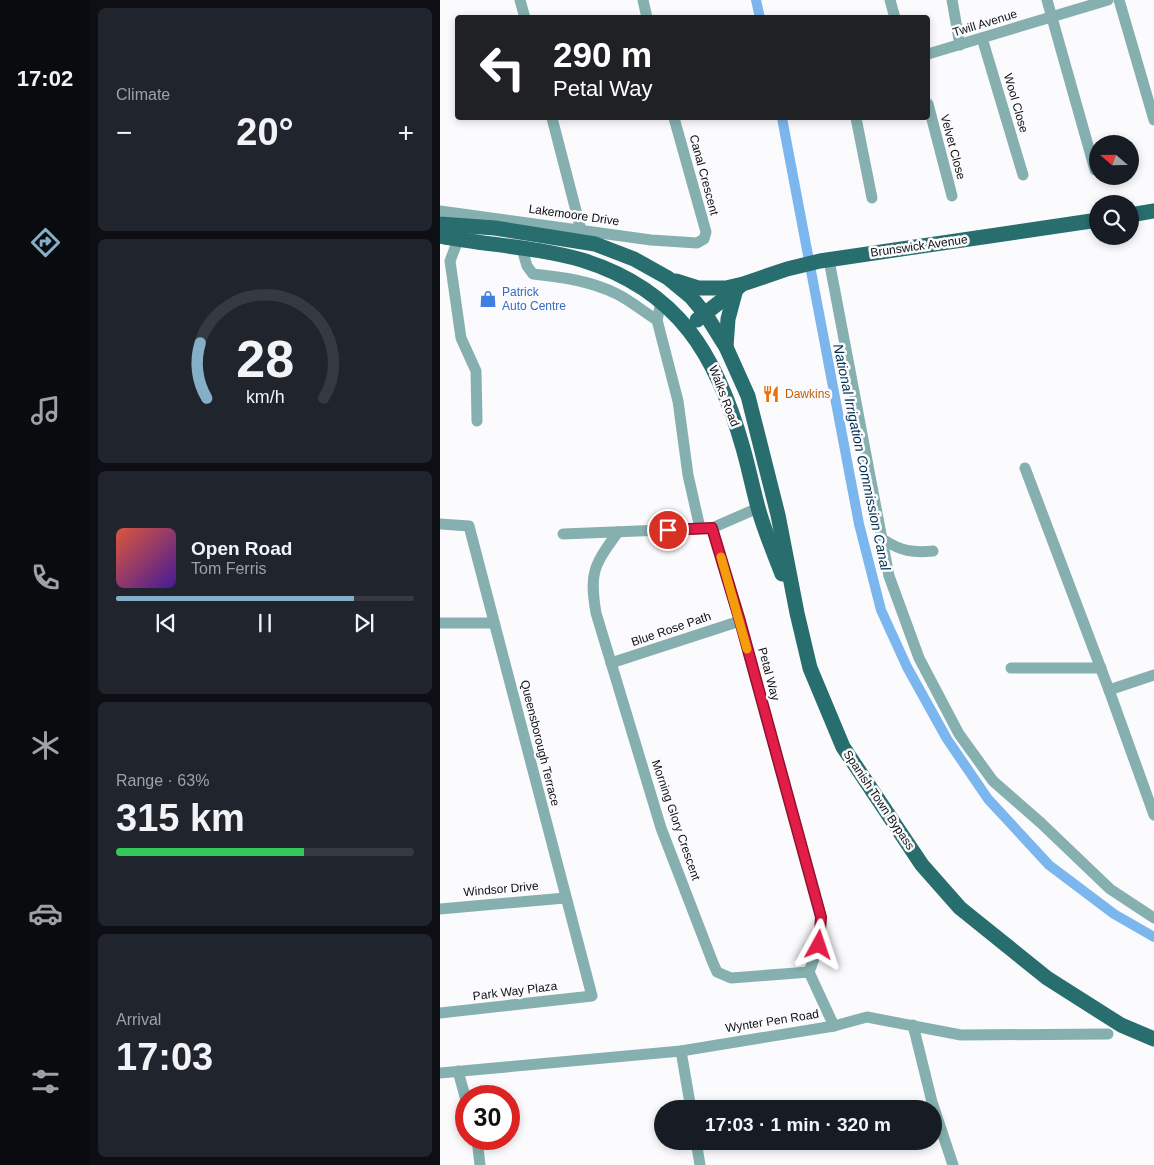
<!DOCTYPE html>
<meta charset="utf-8">
<style>
:root{--surface:#171b24;--page:#20242c;--text:#f1f3f6;--muted:#9ea1a6;--line:#363941;--accent:#85afc7}
body{margin:0;font-family:Arial,sans-serif;background:var(--page);color:var(--text);height:100vh;display:flex;flex-direction:column;font-size:19px;white-space:nowrap}
*{box-sizing:border-box;margin:0}
p{font-size:16px;color:var(--muted)}
.icon{flex:none;width:28px;height:28px;fill:none;stroke:currentColor;stroke-width:2;stroke-linecap:round;stroke-linejoin:round}
.map{position:relative;flex:1;overflow:hidden}
.panel{display:flex;flex-direction:column;gap:8px;padding:8px;background:#0d0f14;width:350px}
.panel>*{flex:none}
.banner{position:absolute;left:15px;top:15px;width:475px;height:105px;border-radius:5px;box-shadow:0 2px 8px #0003;background:#202124;color:#fff;overflow:hidden}
.needle{width:32px;rotate:290deg}
.buttons{position:absolute;left:649px;top:135px;display:grid;gap:10px}
.buttons a{display:grid;place-items:center;width:50px;height:50px;border-radius:50%;background:var(--surface);box-shadow:0 2px 8px #0003;font-size:25px}
.speed{position:absolute;left:15px;top:1085px;display:flex;gap:10px;font-size:25px;font-weight:700;text-align:center}
.speed>*{display:grid;place-content:center;width:65px;height:65px;border-radius:50%;background:var(--surface);box-shadow:0 2px 8px #0003;line-height:1}
.speed .limit{border:8px solid #d22;background:#fff;color:#111}
.pin{position:absolute;display:grid;place-items:center;width:42px;height:42px;color:#fff;margin:-21px;border:2px solid #fff;border-radius:50%;box-shadow:0 1px 5px #0007}
.me{position:absolute;width:55px;margin:-28px;rotate:5deg;stroke-linejoin:round;filter:drop-shadow(0 0 4px #0008)}
.turn{display:flex;align-items:center;gap:18px;height:105px;padding:0 15px;font-size:22px}
.turn .icon{width:65px;height:65px;stroke-width:2.5}
.turn b{display:block;font-size:35px;line-height:42px}
.big{font-size:38px;font-weight:800;line-height:1.1}
.panel .tile{flex:1;display:flex;flex-direction:column;justify-content:center;gap:8px;min-width:0;padding:0 18px;border-radius:8px;background:var(--page)}
.panel .dial{align-items:center;gap:0}
.dial svg{height:130px;overflow:visible;fill:none;stroke:var(--line);stroke-width:7;stroke-linecap:round;text-anchor:middle}
.dial text{fill:var(--text);stroke:none}
.song{display:flex;align-items:center;gap:15px}
.cover{width:60px;height:60px;border-radius:8px;background:linear-gradient(135deg,hsl(10 70% 55%),hsl(260 70% 35%))}
.played{height:5px;border-radius:2px;background:linear-gradient(90deg,var(--accent) 80%,var(--line) 80%)}
.keys{display:flex;justify-content:space-around;direction:ltr}
.heat{display:flex;justify-content:space-between;align-items:center;font-size:28px;direction:ltr}
.charge{height:8px;border-radius:4px;background:linear-gradient(90deg,#34c759 63%,var(--line) 0)}
.trip{position:absolute;left:214px;top:1100px;width:288px;height:50px;border-radius:25px;background:var(--surface);box-shadow:0 2px 8px #0003;font-weight:800;line-height:50px;text-align:center}
main{display:flex;flex:1;min-height:0}
.menu{display:flex;flex-direction:column;width:90px;justify-content:space-around;align-items:center;background:#090b0e;color:var(--muted)}
.menu .icon{width:35px;height:35px}
.menu .active{color:var(--accent)}
.menu b{font-size:22px;color:var(--text)}
.map>svg:first-child{display:block}
.lines{fill:none;stroke-linecap:round;stroke-linejoin:round}
.canal{stroke:#7cb6ee;stroke-width:10}
.minor{stroke:#86b0b0;stroke-width:11}
.major{stroke:#286e6e;stroke-width:15}
.route-casing{stroke:#92132f;stroke-width:12}
.route{stroke:#e11d48;stroke-width:9}
.slow{stroke:#f59e0b;stroke-width:9}
.labels{text-anchor:middle;stroke-width:5;stroke-linejoin:round;paint-order:stroke}
.street-label{font-size:12px;fill:#0f1013;stroke:#fbfbfe}
.shop-label{font-size:12px;fill:#366cbe;stroke:#fbfbfe;text-anchor:start}
.food-label{font-size:12px;fill:#c56008;stroke:#fbfbfe;text-anchor:start}
.water-label{font-size:14px;font-style:italic;fill:#033053;stroke:#fbfbfe}
</style>
<main>
<nav class="menu">
<b>17:02</b>
<svg class="icon active" aria-label="directions" viewBox="0 0 24 24"><path d="M12 3l9 9-9 9-9-9zM9 14v-3h6M13 9l2 2-2 2"/></svg>
<svg class="icon" aria-label="music" viewBox="0 0 24 24"><path d="M9 18V5l10-2v13"/><circle cx="6" cy="18" r="3"/><circle cx="16" cy="16" r="3"/></svg>
<svg class="icon" aria-label="phone" viewBox="0 0 24 24"><path d="M5 4h4l2 5-3 2q2 4 5 5l2-3 5 2v4C11 20 4 13 5 4z"/></svg>
<svg class="icon" aria-label="climate" viewBox="0 0 24 24"><path d="M12 3v18M4 7l16 10M4 17L20 7"/></svg>
<svg class="icon" aria-label="car" viewBox="0 0 24 24"><path d="M5 17H2v-5l4-1 3-4h7l3 4 3 1v5h-3M9 17h6M6 11h13"/><circle cx="7" cy="17" r="2"/><circle cx="17" cy="17" r="2"/></svg>
<svg class="icon" aria-label="filters" viewBox="0 0 24 24"><path d="M4 7h16M4 17h16"/><circle cx="9" cy="7" r="2"/><circle cx="15" cy="17" r="2"/></svg>
</nav>
<section class="panel">
<div class="tile"><p>Climate</p>
<div class="heat"><a>−</a><b class="big">20°</b><a>+</a></div>
</div>
<div class="tile dial"><svg viewBox="0 0 100 80">
<path d="M14 69A42 42 0 1 1 86 69"/>
<path d="M14 69A42 42 0 0 1 10 35" stroke="#85afc7"/>
<text x="50" y="56" font-size="32" font-weight="700">28</text>
<text x="50" y="72" font-size="11">km/h</text>
</svg></div>
<div class="tile">
<div class="song"><i class="cover"></i><div><b>Open Road</b><p>Tom Ferris</p></div></div>
<div class="played"></div>
<div class="keys"><svg class="icon" aria-label="previous" viewBox="0 0 24 24"><path d="M18 5L8 12l10 7zM5 5v14"/></svg><svg class="icon" aria-label="pause" viewBox="0 0 24 24"><path d="M8 5v14M16 5v14"/></svg><svg class="icon" aria-label="next" viewBox="0 0 24 24"><path d="M6 5l10 7-10 7zM19 5v14"/></svg></div>
</div>
<div class="tile"><p>Range · 63%</p><b class="big">315 km</b><div class="charge"></div></div>
<div class="tile"><p>Arrival</p><b class="big">17:03</b></div>
</section>
<div class="map">
<svg width="714" height="1165" viewBox="0 0 714 1165">
<rect width="100%" height="100%" fill="#fbfbfe"/>
<g class="lines">
<!-- canal -->
<g class="canal">
<path d="M316 0 320 18"/>
<path d="M342 118 419 524 441 610 467 667 507 739 548 799 609 865 674 914 714 937"/>
</g>
<!-- minor -->
<g class="minor">
<path d="M80 0 85 18"/>
<path d="M203 0 207 18"/>
<path d="M450 0 455 18"/>
<path d="M512 0 520 45"/>
<path d="M607 0 655 170"/>
<path d="M679 0 714 120"/>
<path d="M542 38 583 175"/>
<path d="M488 54 668 0"/>
<path d="M488 104 512 196"/>
<path d="M112 118 141 230"/>
<path d="M416 118 432 198"/>
<path d="M0 211 211 240 257 243 264 239 266 232 234 118"/>
<path d="M18 240 10 261 21 338 36 371 37 421"/>
<path d="M82 249 87 266 93 274C122 277 151 281 177 294 191 301 204 312 217 320"/>
<path d="M389 260 449 576 479 658 519 734 553 781 601 823 670 889 714 918"/>
<path d="M221 303 217 320 238 401 248 475 260 528"/>
<path d="M585 468 669 690 714 815"/>
<path d="M0 524 29 526 152 996 0 1013"/>
<path d="M272 528 300 621 381 917 379 945 369 972"/>
<path d="M178 532C154 565 149 572 156 613L221 828 273 963 277 972 291 978 369 972 394 1026"/>
<path d="M123 534 272 528 318 508"/>
<path d="M444 540C461 551 473 553 493 551"/>
<path d="M0 623H54"/>
<path d="M171 663 300 621"/>
<path d="M571 668H661"/>
<path d="M669 690 714 675"/>
<path d="M0 909 125 898"/>
<path d="M473 1025 492 1102 513 1165"/>
<path d="M241 1051 251 1109"/>
<path d="M18 1071 26 1100"/>
<path d="M0 1073 241 1051 394 1026 427 1017 521 1035 668 1034"/>
<path d="M37 1139 40 1165"/>
<path d="M256 1141 260 1165"/>
</g>
<!-- major -->
<g class="major">
<path d="M690 215 714 211"/>
<path d="M0 224 55 228 155 244 194 259 228 278 251 297 266 315 286 347 308 396 338 515 357 613 370 668 403 747 482 865 520 908 607 978 681 1025 714 1039"/>
<path d="M0 236C47 245 96 247 142 260 239 290 277 356 303 448 309 469 313 490 319 511 325 532 334 553 342 574"/>
<path d="M236 281 258 288H286L303 284 347 269 380 261 658 220"/>
<path d="M257 320 300 286"/>
<path d="M286 347 288 319 296 289"/>
</g>
</g>
<g class="lines">
<!-- route casing -->
<g class="route-casing">
<path id="route" d="M228 530 272 528 300 621 381 917 379 945"/>
</g>
<!-- route -->
<use href="#route" class="route"/>
<!-- slow -->
<path class="slow" d="M281 557 307 649"/>
</g>
<!-- icons -->
<defs>
<g id="shop-bare" transform="scale(1.35)"><path d="M-5-2.5h2.3a2.7 3.5 0 0 1 5.4 0H5L5.5 6h-11ZM-1.5-2.5h3a1.5 2.3 0 0 0-3 0Z" fill="#3f7fe0" stroke="#fbfbfe" stroke-width="2.5" paint-order="stroke"/></g>
<g id="restaurant-bare" transform="scale(1.35)"><path d="M-5-6h1v4h1v-4h1v4h1v-4h1v5L-1.5 .5V6h-2V.5L-5-1ZM5-6V6H3V1.5H1.5Q1.5-4 5-6Z" fill="#e8710a" stroke="#fbfbfe" stroke-width="2.5" paint-order="stroke"/></g>
</defs>
<g fill-rule="evenodd">
<use href="#shop-bare" x="48" y="299"/>
<use href="#restaurant-bare" x="331" y="394"/>
</g>
<g class="labels">
<!-- street labels -->
<g class="street-label">
<text transform="translate(545 23) rotate(-17)" y="4">Twill Avenue</text>
<text transform="translate(576 103) rotate(74)" y="4">Wool Close</text>
<text transform="translate(513 147) rotate(75)" y="4">Velvet Close</text>
<text transform="translate(264 175) rotate(75)" y="4">Canal Crescent</text>
<text transform="translate(134 215) rotate(8)" y="4">Lakemoore Drive</text>
<text transform="translate(479 246) rotate(-8)" y="4">Brunswick Avenue</text>
<text transform="translate(284 396) rotate(69)" y="4">Walks Road</text>
<text transform="translate(231 629) rotate(-19)" y="4">Blue Rose Path</text>
<text transform="translate(329 674) rotate(75)" y="4">Petal Way</text>
<text transform="translate(100 743) rotate(76)" y="4">Queensborough Terrace</text>
<text transform="translate(439 800) rotate(56)" y="4">Spanish Town Bypass</text>
<text transform="translate(236 820) rotate(71)" y="4">Morning Glory Crescent</text>
<text transform="translate(61 889) rotate(-5)" y="4">Windsor Drive</text>
<text transform="translate(75 991) rotate(-7)" y="4">Park Way Plaza</text>
<text transform="translate(332 1021) rotate(-9)" y="4">Wynter Pen Road</text>
</g>
<!-- shop labels -->
<g class="shop-label">
<text x="62" y="296">Patrick<tspan x="62" dy="14">Auto Centre</tspan></text>
</g>
<!-- food labels -->
<g class="food-label">
<text x="345" y="398">Dawkins</text>
</g>
<!-- water labels -->
<g class="water-label">
<text transform="translate(422 457) rotate(78)" y="5">National Irrigation Commission Canal</text>
</g>
</g>
</svg>
<div class="buttons">
<a><svg class="needle" viewBox="-14 -14 28 28"><path d="M0-13l5 13h-10z" fill="#e53935"/><path d="M0 13l5-13h-10z" fill="#9ea1a6"/></svg></a>
<a><svg class="icon" aria-label="search" viewBox="0 0 24 24"><circle cx="10" cy="10" r="6"/><path d="M15 15l6 6"/></svg></a>
</div>
<div class="speed"><div class="limit">30</div></div>
<div class="pin" style="left:228px;top:530px;background:#d93025"><svg class="icon" aria-label="arrive" viewBox="0 0 24 24"><path d="M6 21V4h12l-3 4 3 4H6"/></svg></div>
<svg class="me" style="left:379px;top:945px" viewBox="-20 -20 40 40"><path d="M0-17L14 15 0 8-14 15z" fill="#e11d48" stroke="#fff" stroke-width="4"/></svg>
<div class="trip">17:03 · 1 min · 320 m</div>
<div class="banner">
<div class="turn"><svg class="icon" aria-label="left" viewBox="0 0 24 24"><path d="M17 20v-9H6M10 6l-5 5 5 5"/></svg><div><b>290 m</b>Petal Way</div></div>
</div>
</div>
</main>
